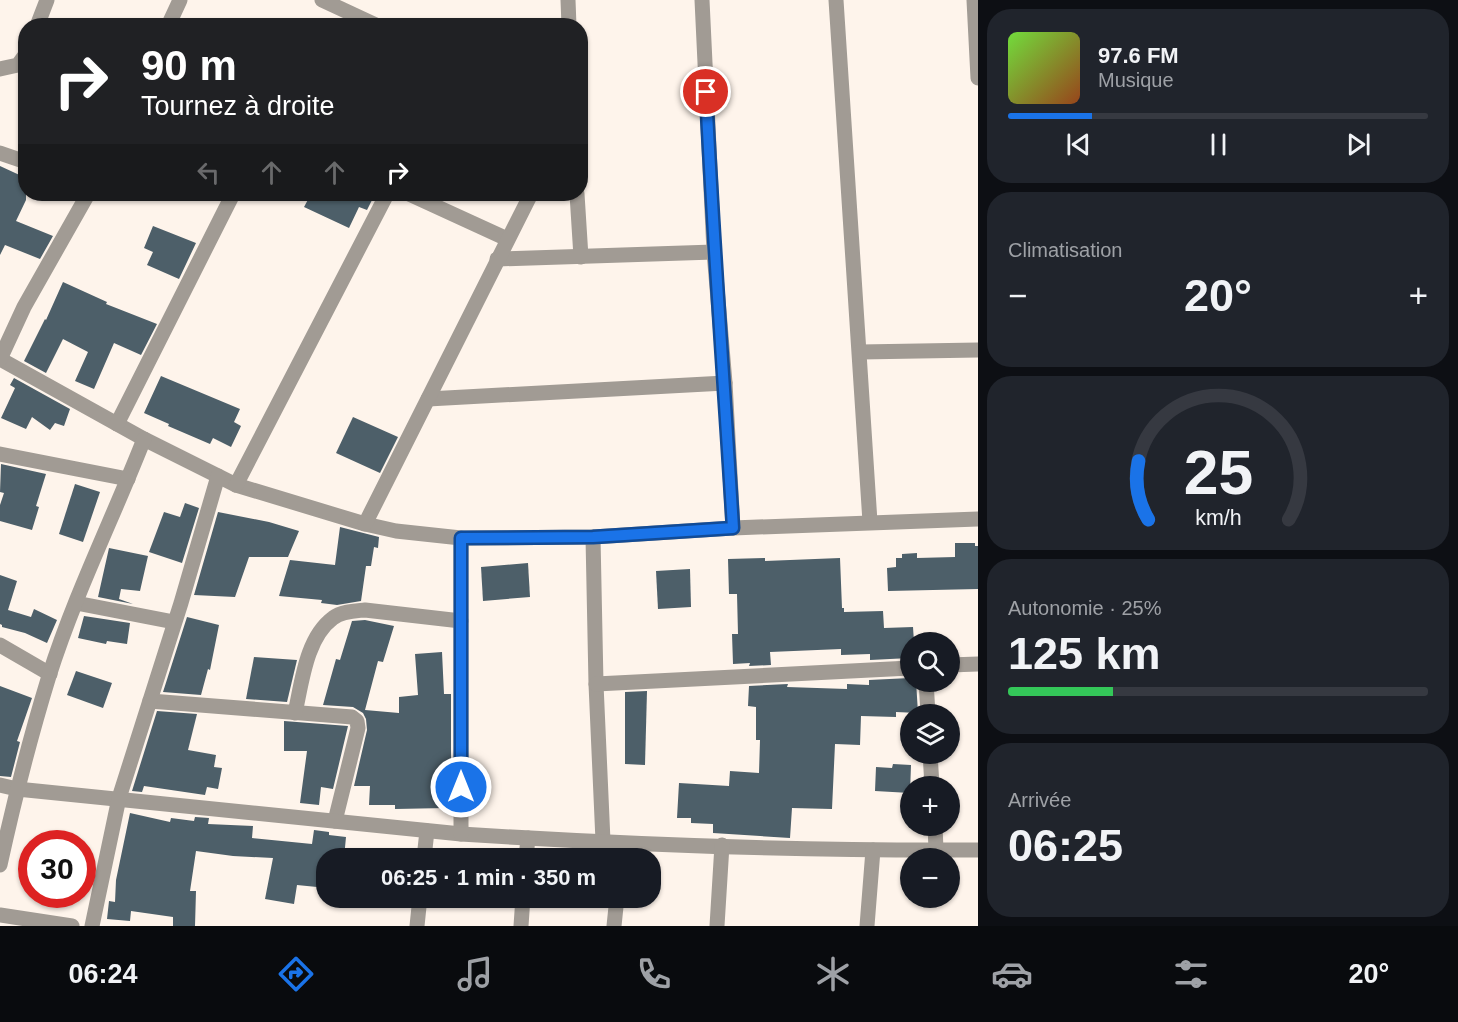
<!DOCTYPE html>
<html lang="fr">
<meta charset="utf-8">
<style>
:root{--surface:#171b24;--page:#20242c;--text:#f1f3f6;--muted:#9ea1a6;--line:#363941;--accent:#1a73e8}
body{margin:0;font-family:Helvetica,sans-serif;background:var(--page);color:var(--text);height:100vh;display:flex;flex-direction:column;font-size:22px;white-space:nowrap}
*{box-sizing:border-box;margin:0}
p{font-size:20px;color:var(--muted)}
.icon{flex:none;width:33px;height:33px;fill:none;stroke:currentColor;stroke-width:2;stroke-linecap:round;stroke-linejoin:round}
.map{position:relative;flex:1;overflow:hidden}
.details{display:flex;flex-direction:column;gap:9px;padding:9px;background:#0d0f14;width:480px}
.details>*{flex:none}
.guide{position:absolute;left:18px;top:18px;width:570px;height:183px;border-radius:24px;box-shadow:0 2px 4px #0004;background:#202124;color:#fff;overflow:hidden}
.fabs{position:absolute;left:900px;top:632px;display:grid;gap:12px}
.fabs a{display:grid;place-items:center;width:60px;height:60px;border-radius:50%;background:var(--surface);box-shadow:0 2px 4px #0004;font-size:30px}
.speed{position:absolute;left:18px;top:830px;display:flex;gap:12px;font-size:30px;font-weight:700;text-align:center}
.speed>*{display:grid;place-content:center;width:78px;height:78px;border-radius:50%;background:var(--surface);box-shadow:0 2px 4px #0004;line-height:1}
.speed .limit{border:9px solid #d22;background:#fff;color:#111}
.pin{position:absolute;display:grid;place-items:center;width:51px;height:51px;color:#fff;margin:-26px;border:3px solid #fff;border-radius:50%;box-shadow:0 2px 6px #0007}
.me{position:absolute;width:66px;margin:-33px;rotate:0deg;stroke-linejoin:round;filter:drop-shadow(0 0 4px #0008)}
.turn{display:flex;align-items:center;gap:21px;height:126px;padding:0 24px;font-size:27px}
.turn .icon{width:78px;height:78px;stroke-width:2.5}
.turn b{display:block;font-size:42px;line-height:51px}
.lanes{display:flex;align-items:center;height:57px;padding:0 24px;background:#0003;justify-content:center;gap:30px;direction:ltr}
.lanes .off{opacity:.35}
.big{font-size:45px;font-weight:800;line-height:1.1}
.details .card{flex:1;display:flex;flex-direction:column;justify-content:center;gap:9px;min-width:0;padding:0 21px;border-radius:24px;background:var(--page)}
.details .dial{align-items:center;gap:0}
.dial svg{height:156px;overflow:visible;fill:none;stroke:var(--line);stroke-width:7;stroke-linecap:round;text-anchor:middle}
.dial text{fill:var(--text);stroke:none}
.song{display:flex;align-items:center;gap:18px}
.cover{width:72px;height:72px;border-radius:9px;background:linear-gradient(135deg,hsl(100 70% 55%),hsl(20 70% 35%))}
.played{height:6px;border-radius:3px;background:linear-gradient(90deg,var(--accent) 20%,var(--line) 20%)}
.keys{display:flex;justify-content:space-around;direction:ltr}
.heat{display:flex;justify-content:space-between;align-items:center;font-size:33px;direction:ltr}
.charge{height:9px;border-radius:4px;background:linear-gradient(90deg,#34c759 25%,var(--line) 0)}
.trip{position:absolute;left:316px;top:848px;width:345px;height:60px;border-radius:24px;background:var(--surface);box-shadow:0 2px 4px #0004;font-weight:800;line-height:60px;text-align:center}
.tabs{display:flex;height:96px;justify-content:space-around;align-items:center;background:#090b0e;color:var(--muted)}
.tabs .icon{width:42px;height:42px}
.tabs .on{color:var(--accent)}
.tabs b{font-size:27px;color:var(--text)}
main{display:flex;flex:1;min-height:0}
.map>svg:first-child{display:block}
.building{fill:#4d5f69}
.lines{fill:none;stroke-linecap:round;stroke-linejoin:round}
.minor{stroke:#a19b94;stroke-width:15}
.route-casing{stroke:#114b97;stroke-width:15}
.route{stroke:#1a73e8;stroke-width:10}
</style>
<main>
<div class="map">
<svg width="978" height="926" viewBox="0 0 978 926">
<rect width="100%" height="100%" fill="#fef4eb"/>
<!-- building -->
<g class="building">
<path d="M0 166 26 178V200L16 221 53 236 40 259 5 245 0 255Z"/>
<path d="M311 194H375L367 210 359 207 349 228 304 207Z"/>
<path d="M153 226 196 243 179 279 147 265 153 252 144 248Z"/>
<path d="M63 282 107 302 106 304 157 324 141 355 114 343 94 389 75 381 88 352 63 339 46 373 24 361 45 319 46 320Z"/>
<path d="M161 376 240 409 234 422 241 426 231 447 213 438 210 444 168 426 169 424 144 413Z"/>
<path d="M14 378 70 409 64 426 55 423 50 430 32 417 26 429 1 418 15 388 10 385Z"/>
<path d="M353 417 398 437 380 473 336 453Z"/>
<path d="M1 464 46 474 36 506 39 507 32 530 0 521V505L4 493 0 492Z"/>
<path d="M75 484 100 492 83 542 59 534Z"/>
<path d="M185 503 199 508 182 563 149 552 164 512 180 517Z"/>
<path d="M218 512 269 522 299 531 288 557H249L235 597 194 595Z"/>
<path d="M340 527 379 537 378 548 374 547 371 566H366L361 601 337 605 321 603 322 600 279 596 290 560 335 565Z"/>
<path d="M955 543H975V546H978V589L888 591 887 568 896 567V558H902V554L917 553V558L955 557Z"/>
<path d="M109 548 148 556 140 591 121 589 119 599 133 604 98 597Z"/>
<path d="M765 558V561L840 558 842 608H844V612L883 611 884 628 913 627 914 642H910V658L870 660V654L841 655V649L770 652 771 665 749 666 750 663 733 664 732 634H738L737 594H729L728 559Z"/>
<path d="M528 563 530 597 483 601 481 567Z"/>
<path d="M690 569 691 607 658 609 656 571Z"/>
<path d="M0 575 17 581 8 610 31 617 34 609 57 620 47 643 25 633 2 627V625L0 624Z"/>
<path d="M84 616 130 623 127 644 107 641 106 644 78 638Z"/>
<path d="M187 617 219 625 210 670 208 669 201 695 163 692Z"/>
<path d="M365 620 394 626 383 662 378 661 365 710 399 713V697L418 695 415 654 442 652 444 694H451V803L446 808 395 809V805H369L370 786H354L367 730 366 719 363 713 353 707 323 705 336 659 340 660 352 621Z"/>
<path d="M254 657 297 660 287 702 246 699Z"/>
<path d="M76 671 112 683 103 708 67 695Z"/>
<path d="M910 678V681H916L918 713 896 712V717L861 716 860 745 835 744 832 809 792 808 790 838 713 833V824L691 823V818H677L679 783 729 786 730 771 759 773 760 740H756V707L748 706 749 686 788 684 787 687 847 689V684L869 685V680Z"/>
<path d="M0 686 32 698 17 741 20 742 11 777 0 776Z"/>
<path d="M647 691 645 765 625 764V692Z"/>
<path d="M157 711 197 714 188 750 216 755 214 767 222 768 218 789 207 787 205 795 144 786 142 792 132 791Z"/>
<path d="M284 721 348 726 333 789 321 787 319 805 300 803 307 751H284Z"/>
<path d="M893 764 911 765 910 793 875 791 876 767 892 768Z"/>
<path d="M130 813 170 822 171 818 194 821 195 817 209 818 208 824 253 826 252 838 312 844 314 830 329 832V835L346 837 344 858H327V888L297 885 294 904 265 899 273 858 233 856 196 851 190 891H196L195 926H173V917L131 911 130 921 107 919 109 901 115 902 116 880Z"/>
</g>
<g class="lines">
<!-- minor -->
<g class="minor">
<path d="M322 0 378 26"/>
<path d="M568 0 569 26"/>
<path d="M702 0 714 252 725 383 733 528"/>
<path d="M836 0 870 522"/>
<path d="M974 0 978 78"/>
<path d="M37 26 47 0"/>
<path d="M168 26 180 0"/>
<path d="M0 69 18 65 26 54"/>
<path d="M0 153 26 162"/>
<path d="M409 194 507 239"/>
<path d="M577 194 581 257"/>
<path d="M497 259 714 252"/>
<path d="M860 352 978 350"/>
<path d="M0 359 144 439 236 485 365 524 396 531 461 538 593 537 733 528 978 519"/>
<path d="M0 359 24 307 88 194"/>
<path d="M428 399 725 383"/>
<path d="M117 424 233 194"/>
<path d="M0 454 128 479"/>
<path d="M236 485 387 194"/>
<path d="M365 524 531 194"/>
<path d="M593 537 596 684 603 841"/>
<path d="M76 603 174 622"/>
<path d="M0 645 50 674"/>
<path d="M950 665 978 664"/>
<path d="M926 681 928 714"/>
<path d="M596 684 910 668"/>
<path d="M150 701 352 717 357 721 358 728 335 821"/>
<path d="M295 713C302 682 306 638 333 618 342 611 355 611 365 610L461 621"/>
<path d="M930 753 932 786"/>
<path d="M0 785 17 789 461 834C633 845 806 851 978 850"/>
<path d="M935 825 936 850"/>
<path d="M461 834V538"/>
<path d="M424 858 427 831"/>
<path d="M526 858 528 838"/>
<path d="M0 865C14 801 30 738 49 676 75 594 113 518 144 439"/>
<path d="M0 915 72 926"/>
<path d="M92 926 119 798 181 603 218 476"/>
<path d="M417 926 420 897"/>
<path d="M521 926 523 897"/>
<path d="M614 926 617 897"/>
<path d="M717 926 722 845"/>
<path d="M867 926 873 850"/>
</g>
</g>
<g class="lines">
<!-- route casing -->
<g class="route-casing">
<path id="route" d="M461 787V538L593 537 733 528C724 383 713 237 706 92"/>
</g>
<!-- route -->
<use href="#route" class="route"/>
</g>
</svg>
<div class="fabs">
<a><svg class="icon" aria-label="search" viewBox="0 0 24 24"><circle cx="10" cy="10" r="6"/><path d="M15 15l6 6"/></svg></a>
<a><svg class="icon" aria-label="layers" viewBox="0 0 24 24"><path d="M12 4l9 5-9 5-9-5zM3 14l9 5 9-5"/></svg></a>
<a>+</a>
<a>−</a>
</div>
<div class="speed"><div class="limit">30</div></div>
<div class="pin" style="left:706px;top:92px;background:#d93025"><svg class="icon" aria-label="arrive" viewBox="0 0 24 24"><path d="M6 21V4h12l-3 4 3 4H6"/></svg></div>
<svg class="me" style="left:461px;top:787px" viewBox="-20 -20 40 40"><circle r="17" fill="#1a73e8" stroke="#fff" stroke-width="3"/><path d="M0-11L8 9 0 5-8 9z" fill="#fff"/></svg>
<div class="trip">06:25 · 1 min · 350 m</div>
<div class="guide">
<div class="turn"><svg class="icon" aria-label="right" viewBox="0 0 24 24"><path d="M7 20v-9h11M14 6l5 5-5 5"/></svg><div><b>90 m</b>Tournez à droite</div></div>
<div class="lanes"><svg class="icon off" aria-label="left" viewBox="0 0 24 24"><path d="M17 20v-9H6M10 6l-5 5 5 5"/></svg><svg class="icon off" aria-label="ahead" viewBox="0 0 24 24"><path d="M12 20V5M6 11l6-6 6 6"/></svg><svg class="icon off" aria-label="ahead" viewBox="0 0 24 24"><path d="M12 20V5M6 11l6-6 6 6"/></svg><svg class="icon" aria-label="right" viewBox="0 0 24 24"><path d="M7 20v-9h11M14 6l5 5-5 5"/></svg></div>
</div>
</div>
<section class="details">
<div class="card">
<div class="song"><i class="cover"></i><div><b>97.6 FM</b><p>Musique</p></div></div>
<div class="played"></div>
<div class="keys"><svg class="icon" aria-label="previous" viewBox="0 0 24 24"><path d="M18 5L8 12l10 7zM5 5v14"/></svg><svg class="icon" aria-label="pause" viewBox="0 0 24 24"><path d="M8 5v14M16 5v14"/></svg><svg class="icon" aria-label="next" viewBox="0 0 24 24"><path d="M6 5l10 7-10 7zM19 5v14"/></svg></div>
</div>
<div class="card"><p>Climatisation</p>
<div class="heat"><a>−</a><b class="big">20°</b><a>+</a></div>
</div>
<div class="card dial"><svg viewBox="0 0 100 80">
<path d="M14 69A42 42 0 1 1 86 69"/>
<path d="M14 69A42 42 0 0 1 9 39" stroke="#1a73e8"/>
<text x="50" y="56" font-size="32" font-weight="700">25</text>
<text x="50" y="72" font-size="11">km/h</text>
</svg></div>
<div class="card"><p>Autonomie · 25%</p><b class="big">125 km</b><div class="charge"></div></div>
<div class="card"><p>Arrivée</p><b class="big">06:25</b></div>
</section>
</main>
<nav class="tabs">
<b>06:24</b>
<svg class="icon on" aria-label="directions" viewBox="0 0 24 24"><path d="M12 3l9 9-9 9-9-9zM9 14v-3h6M13 9l2 2-2 2"/></svg>
<svg class="icon" aria-label="music" viewBox="0 0 24 24"><path d="M9 18V5l10-2v13"/><circle cx="6" cy="18" r="3"/><circle cx="16" cy="16" r="3"/></svg>
<svg class="icon" aria-label="phone" viewBox="0 0 24 24"><path d="M5 4h4l2 5-3 2q2 4 5 5l2-3 5 2v4C11 20 4 13 5 4z"/></svg>
<svg class="icon" aria-label="climate" viewBox="0 0 24 24"><path d="M12 3v18M4 7l16 10M4 17L20 7"/></svg>
<svg class="icon" aria-label="car" viewBox="0 0 24 24"><path d="M5 17H2v-5l4-1 3-4h7l3 4 3 1v5h-3M9 17h6M6 11h13"/><circle cx="7" cy="17" r="2"/><circle cx="17" cy="17" r="2"/></svg>
<svg class="icon" aria-label="filters" viewBox="0 0 24 24"><path d="M4 7h16M4 17h16"/><circle cx="9" cy="7" r="2"/><circle cx="15" cy="17" r="2"/></svg>
<b>20°</b>
</nav>
